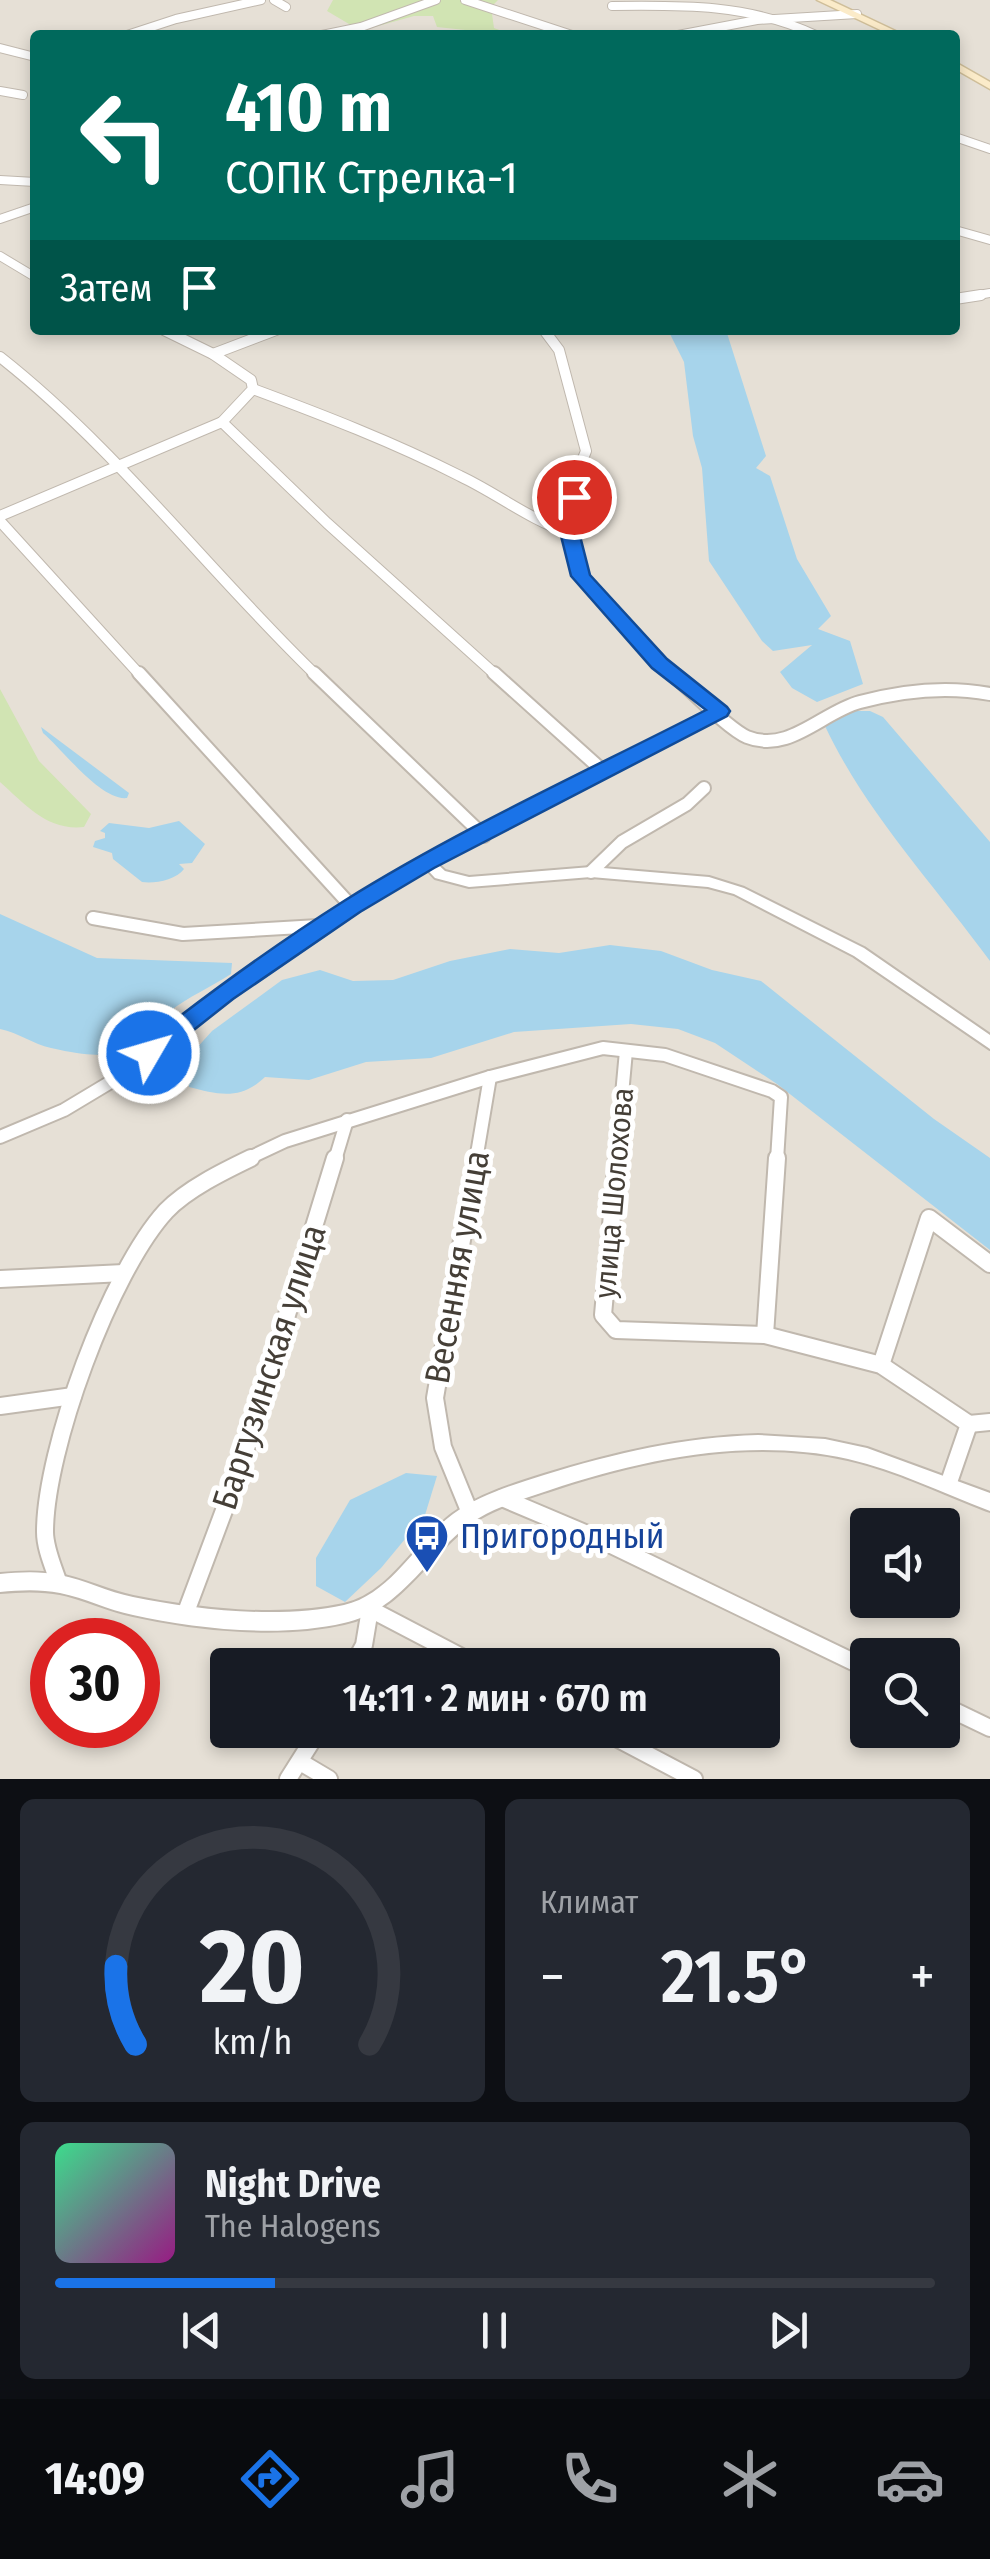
<!DOCTYPE html>
<html lang="ru">
<meta charset="utf-8">
<style>
:root{--surface:#171b24;--page:#242831;--text:#f1f3f6;--muted:#9ea1a6;--line:#363941;--accent:#1a73e8}
body{margin:0;font-family:"Fira Sans Condensed",sans-serif;background:var(--page);color:var(--text);height:100vh;display:flex;flex-direction:column;font-size:38px;white-space:nowrap}
*{box-sizing:border-box;margin:0}
p{font-size:32px;color:var(--muted)}
.icon{flex:none;width:55px;height:55px;fill:none;stroke:currentColor;stroke-width:2;stroke-linecap:round;stroke-linejoin:round}
.map{position:relative;height:1779px;overflow:hidden}
.side{display:flex;flex-direction:column;gap:20px;padding:20px;background:#0d0f14;flex:1}
.side>*{flex:none}
.guide{position:absolute;left:30px;top:30px;width:930px;height:305px;border-radius:10px;box-shadow:0 5px 15px #0003;background:#00695c;color:#fff;overflow:hidden}
.tools{position:absolute;left:850px;top:1508px;display:grid;gap:20px}
.tools a{display:grid;place-items:center;width:110px;height:110px;border-radius:10px;background:var(--surface);box-shadow:0 5px 15px #0003;font-size:50px}
.speed{position:absolute;left:30px;top:1618px;display:flex;gap:20px;font-size:50px;font-weight:700;text-align:center}
.speed>*{display:grid;place-content:center;width:130px;height:130px;border-radius:50%;background:var(--surface);box-shadow:0 5px 15px #0003;line-height:1}
.speed .limit{border:15px solid #d22;background:#fff;color:#111}
.pin{position:absolute;display:grid;place-items:center;width:85px;height:85px;color:#fff;margin:-42px;border:5px solid #fff;border-radius:50%;box-shadow:0 2px 10px #0007}
.me{position:absolute;width:110px;margin:-55px;rotate:52deg;stroke-linejoin:round;filter:drop-shadow(0 0 8px #0008)}
.turn{display:flex;align-items:center;gap:35px;height:210px;padding:0 30px;font-size:45px}
.turn .icon{width:130px;height:130px;stroke-width:2.5}
.turn b{display:block;font-size:70px;line-height:85px}
.then{display:flex;align-items:center;height:95px;padding:0 30px;background:#0003;gap:20px;font-size:38px}
.big{font-size:75px;font-weight:600;line-height:1.1}
.side .card{flex:1;display:flex;flex-direction:column;justify-content:center;gap:15px;min-width:0;padding:0 35px;border-radius:15px;background:var(--page)}
.side .dial{align-items:center;gap:0}
.dial svg{height:260px;overflow:visible;fill:none;stroke:var(--line);stroke-width:7;stroke-linecap:round;text-anchor:middle}
.dial text{fill:var(--text);stroke:none}
.song{display:flex;align-items:center;gap:30px}
.cover{width:120px;height:120px;border-radius:15px;background:linear-gradient(135deg,hsl(150 70% 55%),hsl(310 70% 35%))}
.played{height:10px;border-radius:5px;background:linear-gradient(90deg,var(--accent) 25%,var(--line) 25%)}
.keys{display:flex;justify-content:space-around;direction:ltr}
.heat{display:flex;justify-content:space-between;align-items:center;font-size:55px;direction:ltr}
.side .tiles{flex:1;display:grid;gap:20px;grid-template-columns:1fr 1fr}
.card:last-child{grid-column:span 2}
.trip{position:absolute;left:210px;top:1648px;width:570px;height:100px;border-radius:10px;background:var(--surface);box-shadow:0 5px 15px #0003;font-weight:600;line-height:100px;text-align:center}
.tab-bar{display:flex;height:160px;justify-content:space-around;align-items:center;background:#090b0e;color:var(--muted)}
.tab-bar .icon{width:70px;height:70px}
.tab-bar .on{color:var(--accent)}
.tab-bar b{font-size:45px;color:var(--text)}
.map>svg:first-child{display:block}
.residential{fill:#e6e0d6;fill-rule:evenodd}
.green{fill:#d1e4b3}
.water{fill:#a7d4eb}
.lines{fill:none;stroke-linecap:round;stroke-linejoin:round}
.minor-far3-casing{stroke:#c0b8ae;stroke-width:10}
.minor-far2-casing{stroke:#c0b8ae;stroke-width:12}
.minor-far1-casing{stroke:#c0b8ae;stroke-width:16}
.minor-casing{stroke:#c0b8ae;stroke-width:20}
.tertiary-casing{stroke:#c0b8ae;stroke-width:4}
.secondary-casing{stroke:#cfbe99;stroke-width:3}
.minor-far3{stroke:#fff;stroke-width:8}
.minor-far2{stroke:#fff;stroke-width:10}
.minor-far1{stroke:#fff;stroke-width:12}
.minor{stroke:#fff;stroke-width:16}
.tertiary{fill:#fff;fill-rule:evenodd}
.secondary{fill:#fbebc9;fill-rule:evenodd}
.route{fill:#1a73e8;stroke:#114b97;stroke-width:2.5}
.labels{text-anchor:middle;stroke-width:10;stroke-linejoin:round;paint-order:stroke}
.street-label{font-size:30px;fill:#453f37;stroke:#fff}
.near-street-label{font-size:35px;fill:#453f37;stroke:#fff}
.near-transit-label{font-size:35px;fill:#164399;stroke:#fff;text-anchor:start}
</style>
<div class="map">
<svg width="990" height="1779" viewBox="0 0 990 1779">
<rect width="100%" height="100%" fill="#f3eee7"/>
<!-- residential -->
<path class="residential" d="M0 0H990V1779H0ZM35 35H955V330H35ZM868 1525H942V1600H868ZM52 1640H138V1725H52ZM868 1655H942V1730H868ZM228 1665H762V1730H228Z"/>
<!-- green -->
<g class="green">
<path d="M333 0H498L491 7 494 28 513 35 437 27 433 16H414L346 35 349 24 327 11Z"/>
<path d="M0 689 39 761 91 814 84 827C47 831 26 805 0 782Z"/>
</g>
<!-- water -->
<g class="water">
<path d="M668 330H726L766 456 756 468 770 476 797 559 831 616 818 629 850 641 863 684 817 702 792 688 780 672 812 645 773 651 762 641 709 561 702 468 693 436 684 362Z"/>
<path d="M846 711H870L883 717 990 842V961C933 883 866 813 825 726Z"/>
<path d="M41 727 129 793 127 798C101 801 63 750 43 733Z"/>
<path d="M179 821 205 844 192 863 179 864 184 869C176 880 154 884 142 882L113 859 112 853 93 847 95 841 105 838V833L100 831 109 823 149 828Z"/>
<path d="M0 914 97 958 232 963 231 974C211 987 188 997 170 1011 119 1051 122 1064 51 1048 33 1044 19 1033 0 1029Z"/>
<path d="M610 945 661 951 712 970 761 981 934 1119 990 1158V1250L777 1084 715 1043 678 1029 631 1024 514 1032 431 1058 366 1062 309 1080 265 1077C241 1100 219 1095 189 1087L186 1060 212 1031 282 980 320 970 353 981 393 980 450 961 510 949 559 953Z"/>
<path d="M406 1473 437 1476 425 1515 381 1568 345 1602 316 1586V1558L350 1500Z"/>
</g>
<g class="lines">
<!-- minor-far3 casing -->
<g class="minor-far3-casing">
<g id="minor-far3">
<path d="M274 0 286 7"/>
<path d="M465 0 572 35"/>
<path d="M612 6C683 5 750 4 816 35"/>
<path d="M127 35 176 19 261 0"/>
<path d="M322 35 361 27 436 0"/>
<path d="M678 35 757 20 857 14"/>
<path d="M0 48 35 57"/>
<path d="M0 91 23 95"/>
<path d="M955 137 990 149"/>
<path d="M0 180 35 182"/>
<path d="M0 219 35 207"/>
<path d="M955 230 990 240"/>
<path d="M0 256 35 277"/>
<path d="M967 297 990 293"/>
</g>
</g>
<!-- minor-far2 casing -->
<g class="minor-far2-casing">
<g id="minor-far2">
<path d="M955 299 981 295"/>
<path d="M164 330 213 354 251 380 253 389 222 422"/>
<path d="M544 330 559 350 586 451 576 476 570 533 581 577 674 676"/>
<path d="M213 354 276 330"/>
<path d="M0 357C117 449 209 572 317 676"/>
<path d="M253 389C323 415 393 442 460 476 498 494 530 520 570 533"/>
<path d="M0 516 222 422 327 523 497 676"/>
<path d="M0 521 141 676"/>
</g>
</g>
<!-- minor-far1 casing -->
<g class="minor-far1-casing">
<g id="minor-far1">
<path d="M139 673 352 907"/>
<path d="M314 673 484 836"/>
<path d="M671 673C689 688 728 729 747 737 789 754 822 712 860 702 901 691 948 686 990 694"/>
<path d="M603 771 720 711"/>
<path d="M591 872 622 842 687 804 704 788"/>
<path d="M93 918 183 934 318 926"/>
<path d="M0 1137 64 1110 119 1077 225 993 352 907 427 862 603 771 494 673"/>
<path d="M245 1160 285 1141 490 1077 603 1048 665 1055 772 1091 781 1097 777 1160"/>
<path d="M335 1160 347 1120"/>
<path d="M476 1160 490 1077"/>
<path d="M616 1160 626 1051"/>
</g>
</g>
<!-- minor casing -->
<g class="minor-casing">
<g id="minor">
<path d="M617 1158 603 1315 616 1330 765 1335 881 1365 969 1424 948 1485"/>
<path d="M0 1279 124 1273"/>
<path d="M765 1335 777 1158"/>
<path d="M881 1365 929 1218 990 1264"/>
<path d="M0 1406 73 1396"/>
<path d="M969 1424 990 1422"/>
<path d="M502 1498 599 1539 868 1669"/>
<path d="M470 1513 443 1447 435 1398 476 1158"/>
<path d="M59 1584C54 1568 45 1549 45 1532 45 1450 110 1272 166 1211 187 1189 224 1171 251 1158"/>
<path d="M186 1612 241 1465 335 1158"/>
<path d="M353 1665 364 1645 370 1609 477 1665"/>
<path d="M942 1705 990 1728"/>
<path d="M601 1730 694 1779"/>
<path d="M302 1763 329 1779"/>
<path d="M288 1779 319 1730"/>
</g>
</g>
<!-- tertiary casing -->
<g class="tertiary-casing">
<g id="tertiary">
<path d="M427 857 432 859 445 871 469 877 591 867 709 877 744 888 864 948 990 1035V1049L854 956 734 894 708 887 591 877 469 887 435 878 420 862Z"/>
<path d="M758 1435 825 1439 867 1448 990 1493V1511C942 1493 897 1470 848 1459 748 1437 644 1459 550 1490 526 1498 501 1505 479 1518 429 1549 405 1610 344 1623 280 1638 196 1629 133 1615 108 1610 85 1598 60 1593 40 1589 20 1590 0 1592V1574C20 1572 40 1571 60 1575 85 1580 108 1592 133 1597 196 1610 280 1619 344 1605 392 1594 416 1541 453 1514 480 1495 512 1485 544 1475 615 1453 684 1437 758 1435Z"/>
</g>
</g>
<!-- secondary casing -->
<g class="secondary-casing">
<g id="secondary">
<path d="M817 0H830L904 35H891Z"/>
<path d="M955 62 990 82V89L955 69Z"/>
</g>
</g>
<!-- minor-far3 -->
<use href="#minor-far3" class="minor-far3"/>
<!-- minor-far2 -->
<use href="#minor-far2" class="minor-far2"/>
<!-- minor-far1 -->
<use href="#minor-far1" class="minor-far1"/>
<!-- minor -->
<use href="#minor" class="minor"/>
<!-- tertiary -->
<use href="#tertiary" class="tertiary"/>
<!-- secondary -->
<use href="#secondary" class="secondary"/>
</g>
<!-- route -->
<path class="route" d="M574 491 583 497 579 532 590 575 667 659 727 707 730 711 727 716 434 868 360 912 233 999 157 1059H140L136 1053 140 1047C206 995 273 946 344 901 459 829 585 772 706 710L652 668 571 576 560 532 564 497Z"/>
<!-- icons -->
<defs>
<g id="bus-pin" transform="scale(2.25)"><path d="M0 17L-7.5 6A9.5 9.5 0 1 1 7.5 6Z" fill="#1a4fb4" stroke="#fff"/><path d="M-5-6H5V4H4V6H2V4H-2V6H-4V4H-5ZM-3.5-4V0h7V-4ZM-3.5 1.2v1.5H-2V1.2ZM2 1.2v1.5H3.5V1.2Z" fill="#fff"/></g>
</defs>
<g fill-rule="evenodd">
<use href="#bus-pin" x="427" y="1536"/>
</g>
<g class="labels">
<!-- street labels -->
<g class="street-label">
<text transform="translate(614 1193) rotate(-85)" y="10">улица Шолохова</text>
</g>
<!-- near-street labels -->
<g class="near-street-label">
<text transform="translate(457 1267) rotate(-80)" y="12">Весенняя улица</text>
<text transform="translate(269 1367) rotate(-72)" y="12">Баргузинская улица</text>
</g>
<!-- near-transit labels -->
<g class="near-transit-label">
<text x="460" y="1548">Пригородный</text>
</g>
</g>
</svg>
<div class="tools">
<a><svg class="icon" aria-label="sound" viewBox="0 0 24 24"><path d="M4 9h4l5-4v14l-5-4H4zM17 9q2 3 0 6"/></svg></a>
<a><svg class="icon" aria-label="search" viewBox="0 0 24 24"><circle cx="10" cy="10" r="6"/><path d="M15 15l6 6"/></svg></a>
</div>
<div class="speed"><div class="limit">30</div></div>
<div class="pin" style="left:574px;top:497px;background:#d93025"><svg class="icon" aria-label="arrive" viewBox="0 0 24 24"><path d="M6 21V4h12l-3 4 3 4H6"/></svg></div>
<svg class="me" style="left:149px;top:1053px" viewBox="-20 -20 40 40"><circle r="17" fill="#1a73e8" stroke="#fff" stroke-width="3"/><path d="M0-11L8 9 0 5-8 9z" fill="#fff"/></svg>
<div class="trip">14:11 · 2 мин · 670 m</div>
<div class="guide">
<div class="turn"><svg class="icon" aria-label="left" viewBox="0 0 24 24"><path d="M17 20v-9H6M10 6l-5 5 5 5"/></svg><div><b>410 m</b>СОПК Стрелка-1</div></div>
<div class="then">Затем<svg class="icon" aria-label="arrive" viewBox="0 0 24 24"><path d="M6 21V4h12l-3 4 3 4H6"/></svg></div>
</div>
</div>
<section class="side">
<div class="tiles">
<div class="card dial"><svg viewBox="0 0 100 80">
<path d="M14 69A42 42 0 1 1 86 69"/>
<path d="M14 69A42 42 0 0 1 8 45" stroke="#1a73e8"/>
<text x="50" y="56" font-size="32" font-weight="700">20</text>
<text x="50" y="72" font-size="11">km/h</text>
</svg></div>
<div class="card"><p>Климат</p>
<div class="heat"><a>−</a><b class="big">21.5°</b><a>+</a></div>
</div>
<div class="card">
<div class="song"><i class="cover"></i><div><b>Night Drive</b><p>The Halogens</p></div></div>
<div class="played"></div>
<div class="keys"><svg class="icon" aria-label="previous" viewBox="0 0 24 24"><path d="M18 5L8 12l10 7zM5 5v14"/></svg><svg class="icon" aria-label="pause" viewBox="0 0 24 24"><path d="M8 5v14M16 5v14"/></svg><svg class="icon" aria-label="next" viewBox="0 0 24 24"><path d="M6 5l10 7-10 7zM19 5v14"/></svg></div>
</div>
</div>
</section>
<nav class="tab-bar">
<b>14:09</b>
<svg class="icon on" aria-label="directions" viewBox="0 0 24 24"><path d="M12 3l9 9-9 9-9-9zM9 14v-3h6M13 9l2 2-2 2"/></svg>
<svg class="icon" aria-label="music" viewBox="0 0 24 24"><path d="M9 18V5l10-2v13"/><circle cx="6" cy="18" r="3"/><circle cx="16" cy="16" r="3"/></svg>
<svg class="icon" aria-label="phone" viewBox="0 0 24 24"><path d="M5 4h4l2 5-3 2q2 4 5 5l2-3 5 2v4C11 20 4 13 5 4z"/></svg>
<svg class="icon" aria-label="climate" viewBox="0 0 24 24"><path d="M12 3v18M4 7l16 10M4 17L20 7"/></svg>
<svg class="icon" aria-label="car" viewBox="0 0 24 24"><path d="M5 17H2v-5l4-1 3-4h7l3 4 3 1v5h-3M9 17h6M6 11h13"/><circle cx="7" cy="17" r="2"/><circle cx="17" cy="17" r="2"/></svg>
</nav>
